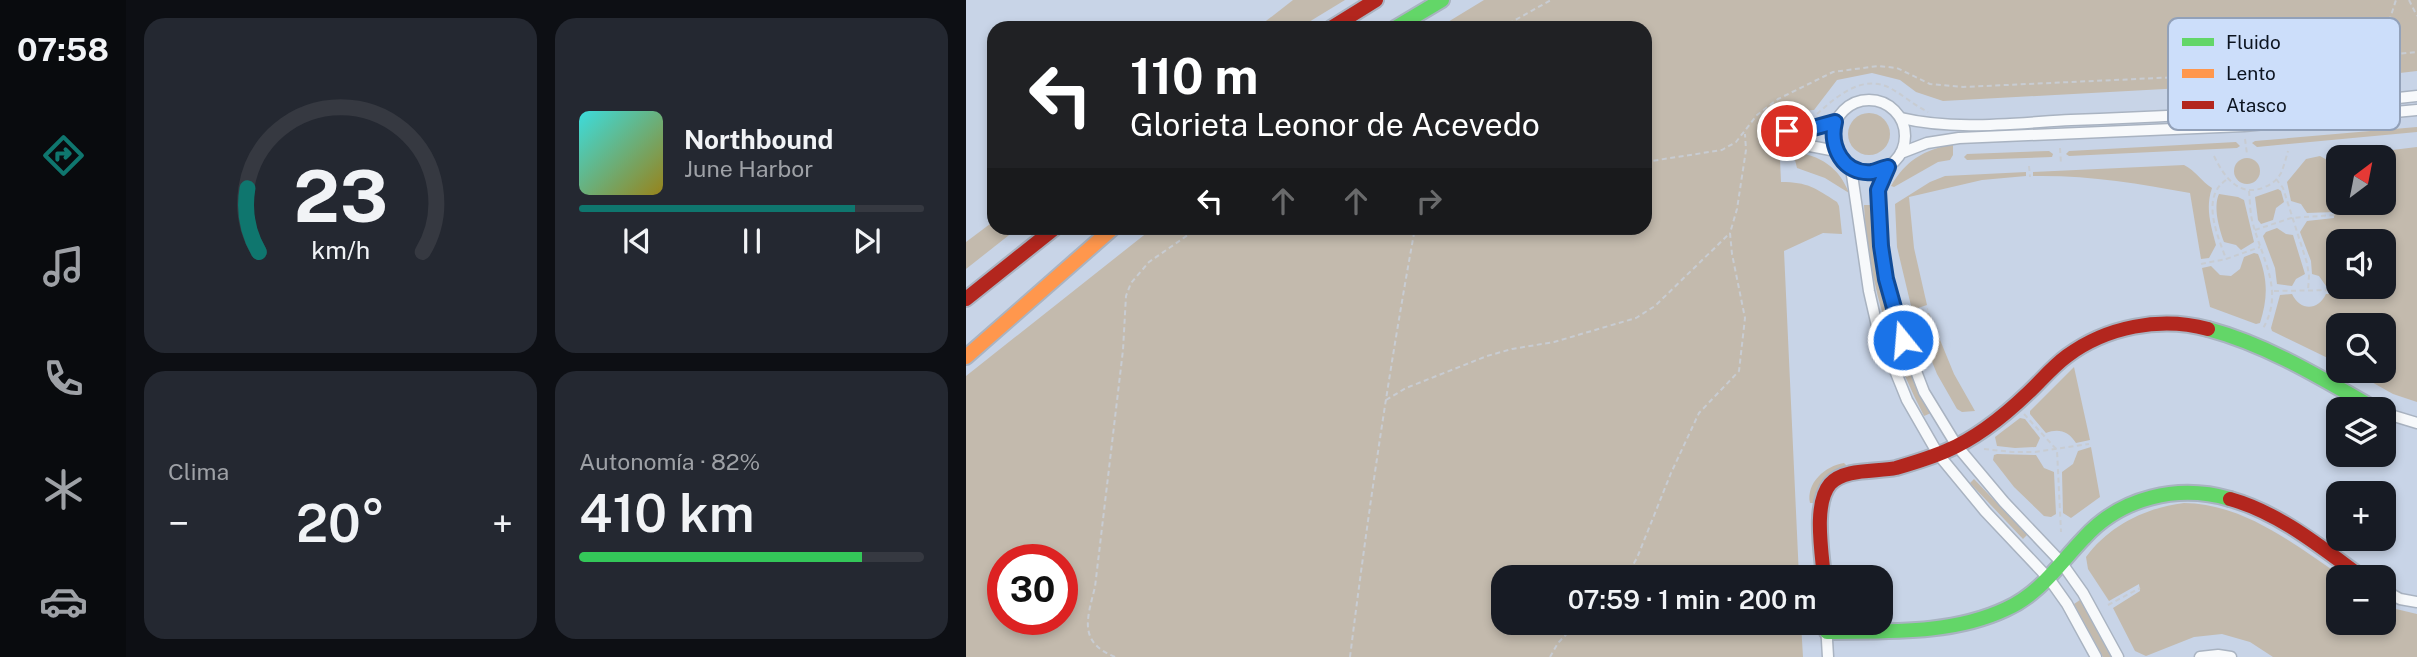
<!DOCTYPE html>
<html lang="es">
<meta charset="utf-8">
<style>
:root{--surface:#171b24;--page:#242831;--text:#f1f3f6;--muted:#9ea1a6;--line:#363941;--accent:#0f766e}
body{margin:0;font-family:"Public Sans",sans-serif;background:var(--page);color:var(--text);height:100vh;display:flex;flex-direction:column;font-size:26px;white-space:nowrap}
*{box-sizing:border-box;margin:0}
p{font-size:23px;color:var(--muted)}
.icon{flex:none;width:38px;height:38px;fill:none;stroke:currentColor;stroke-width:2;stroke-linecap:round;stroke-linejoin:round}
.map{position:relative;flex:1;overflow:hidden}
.drawer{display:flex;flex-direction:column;gap:18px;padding:18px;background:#0d0f14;width:840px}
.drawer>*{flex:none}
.banner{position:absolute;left:21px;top:21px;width:665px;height:214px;border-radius:21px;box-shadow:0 4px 10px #0003;background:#202124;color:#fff;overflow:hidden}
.needle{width:46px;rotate:32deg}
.controls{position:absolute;left:1360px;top:145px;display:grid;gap:14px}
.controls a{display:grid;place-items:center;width:70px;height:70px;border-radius:14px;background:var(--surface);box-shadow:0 4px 10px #0003;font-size:35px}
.speed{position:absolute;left:21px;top:544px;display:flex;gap:14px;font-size:35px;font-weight:700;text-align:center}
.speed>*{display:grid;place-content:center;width:91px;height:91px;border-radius:50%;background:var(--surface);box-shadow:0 4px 10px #0003;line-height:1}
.speed .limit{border:10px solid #d22;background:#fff;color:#111}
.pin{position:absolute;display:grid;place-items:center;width:60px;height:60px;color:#fff;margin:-30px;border:4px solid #fff;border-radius:50%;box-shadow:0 2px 7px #0007}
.me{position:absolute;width:77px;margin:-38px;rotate:343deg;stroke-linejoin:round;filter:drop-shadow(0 0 5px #0008)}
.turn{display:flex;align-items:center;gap:24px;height:147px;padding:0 28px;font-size:32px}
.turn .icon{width:91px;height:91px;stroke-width:2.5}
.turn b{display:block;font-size:49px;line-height:60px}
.lanes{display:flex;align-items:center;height:66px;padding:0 28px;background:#0003;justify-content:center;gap:35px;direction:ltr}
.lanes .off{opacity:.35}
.big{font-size:52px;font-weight:600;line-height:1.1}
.drawer .card{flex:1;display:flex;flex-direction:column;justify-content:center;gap:10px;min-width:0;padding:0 24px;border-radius:21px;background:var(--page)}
.drawer .dial{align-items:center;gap:0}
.dial svg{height:182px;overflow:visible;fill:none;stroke:var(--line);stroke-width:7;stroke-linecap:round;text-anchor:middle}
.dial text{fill:var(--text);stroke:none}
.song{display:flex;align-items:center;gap:21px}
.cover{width:84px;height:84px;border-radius:10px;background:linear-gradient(135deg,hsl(180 70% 55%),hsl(50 70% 35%))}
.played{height:7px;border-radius:4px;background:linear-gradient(90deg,var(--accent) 80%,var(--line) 80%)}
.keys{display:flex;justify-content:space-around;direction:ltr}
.heat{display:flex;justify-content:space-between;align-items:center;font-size:38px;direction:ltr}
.charge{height:10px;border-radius:5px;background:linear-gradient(90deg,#34c759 82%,var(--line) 0)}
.drawer .tiles{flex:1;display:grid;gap:18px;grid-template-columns:repeat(2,1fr)}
.trip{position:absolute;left:525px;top:565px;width:402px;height:70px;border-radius:21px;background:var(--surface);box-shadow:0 4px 10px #0003;font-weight:600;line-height:70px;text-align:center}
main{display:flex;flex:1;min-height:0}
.tab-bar{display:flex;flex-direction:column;width:126px;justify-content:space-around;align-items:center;background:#090b0e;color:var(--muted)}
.tab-bar .icon{width:49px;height:49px}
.tab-bar .selected{color:var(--accent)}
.tab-bar b{font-size:32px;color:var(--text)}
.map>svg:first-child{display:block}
.green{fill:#c3baad;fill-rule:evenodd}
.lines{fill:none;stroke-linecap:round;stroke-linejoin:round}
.street-casing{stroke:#a9b3c1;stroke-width:13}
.fast-casing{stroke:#a9b3c1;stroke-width:18}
.slow-casing{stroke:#a9b3c1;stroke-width:18}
.jam-casing{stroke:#a9b3c1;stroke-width:18}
.path{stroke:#c8ccd2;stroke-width:2;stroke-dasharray:5 3.5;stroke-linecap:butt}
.street{stroke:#f7f9fb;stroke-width:10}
.fast{stroke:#63d668;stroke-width:14}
.slow{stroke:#ff974d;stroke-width:14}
.jam{stroke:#b3261e;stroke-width:14}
.route-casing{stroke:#114b97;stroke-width:18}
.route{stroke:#1a73e8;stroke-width:12}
.key{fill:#ccdefa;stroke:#92a1b9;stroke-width:2}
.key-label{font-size:19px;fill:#0c1420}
</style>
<main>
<nav class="tab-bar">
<b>07:58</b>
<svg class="icon selected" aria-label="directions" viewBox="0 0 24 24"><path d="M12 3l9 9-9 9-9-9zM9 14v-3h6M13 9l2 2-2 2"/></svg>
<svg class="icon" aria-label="music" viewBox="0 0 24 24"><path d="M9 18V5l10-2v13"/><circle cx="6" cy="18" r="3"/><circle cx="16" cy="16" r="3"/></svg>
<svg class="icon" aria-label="phone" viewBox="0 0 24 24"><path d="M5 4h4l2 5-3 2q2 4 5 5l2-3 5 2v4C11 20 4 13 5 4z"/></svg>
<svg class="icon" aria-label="climate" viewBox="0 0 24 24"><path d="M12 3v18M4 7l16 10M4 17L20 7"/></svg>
<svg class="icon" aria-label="car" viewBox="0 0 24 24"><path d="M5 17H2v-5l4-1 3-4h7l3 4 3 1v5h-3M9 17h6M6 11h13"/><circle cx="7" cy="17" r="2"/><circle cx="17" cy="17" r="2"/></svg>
</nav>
<section class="drawer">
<div class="tiles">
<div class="card dial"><svg viewBox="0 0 100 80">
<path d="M14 69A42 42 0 1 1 86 69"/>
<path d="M14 69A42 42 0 0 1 9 41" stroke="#0f766e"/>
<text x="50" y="56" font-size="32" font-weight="700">23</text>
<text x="50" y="72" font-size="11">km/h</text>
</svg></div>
<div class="card">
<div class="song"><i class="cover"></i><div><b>Northbound</b><p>June Harbor</p></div></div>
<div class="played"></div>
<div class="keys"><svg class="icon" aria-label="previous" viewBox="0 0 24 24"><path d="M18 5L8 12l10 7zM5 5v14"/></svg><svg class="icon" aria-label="pause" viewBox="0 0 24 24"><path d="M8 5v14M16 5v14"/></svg><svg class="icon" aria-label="next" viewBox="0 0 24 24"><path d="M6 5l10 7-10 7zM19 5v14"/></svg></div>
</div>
<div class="card"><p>Clima</p>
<div class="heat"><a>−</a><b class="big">20°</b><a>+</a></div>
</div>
<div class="card"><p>Autonomía · 82%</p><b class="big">410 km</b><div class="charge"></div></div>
</div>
</section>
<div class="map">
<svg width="1451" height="657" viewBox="0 0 1451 657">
<rect width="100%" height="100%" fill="#c8d4e7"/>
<!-- green -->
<g class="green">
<path d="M327 0H379L333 28H291Z"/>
<path d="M518 0H1451V71L1382 79 977 101 950 92 934 80 906 73 871 80 848 110 812 113 815 182C842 182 849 188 871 202L873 206 876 234 857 233 818 251 833 577 537 578V623H835L837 657H0V376L187 228H679V28H472ZM37 560H96V620H37Z"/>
<circle cx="903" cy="134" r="21"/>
<path d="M1451 127V132L1291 147 1286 143 1289 141Z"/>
<path d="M1270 142 1274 146 1271 148 1103 156 1100 154 1103 151Z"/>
<path d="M987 144V155L984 160 972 162 928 187 925 186C940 160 958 150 987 144Z"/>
<path d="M1451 147V402L1427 394 1386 371H1418V326H1372V363L1306 331 1305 328 1314 295 1326 294C1334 311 1352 311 1360 294H1374V287H1418V242H1372V286H1360L1353 276 1346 274 1345 261 1334 232 1341 221 1368 218V212L1341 213 1335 204 1325 201 1321 182 1340 159 1354 156 1372 166V203H1418V158L1426 150Z"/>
<path d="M1083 151 1087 154 1086 157 1001 160 998 157 1001 154Z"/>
<path d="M827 152C854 155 873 167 883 193L859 178 831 168Z"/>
<circle cx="1281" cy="171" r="13"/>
<path d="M1218 165C1229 170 1235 181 1246 188 1239 208 1245 226 1250 245L1243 258 1235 259 1224 193C1171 183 1121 175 1067 176V172Z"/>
<path d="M1060 172V176L1016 180 943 197 948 248 961 305 946 310 931 247 929 204 964 182 979 176Z"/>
<path d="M1312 189 1315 191 1318 202 1310 208 1307 220 1295 224 1292 220 1289 197Z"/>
<path d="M1253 194 1272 197 1278 200 1288 242 1275 250 1270 245 1258 242C1253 228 1247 207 1253 194Z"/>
<path d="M898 205H905C906 278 930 350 965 413L958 416C924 350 902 281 898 205Z"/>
<path d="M28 221V228H52L0 269V242Z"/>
<path d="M1311 228 1320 234 1327 235 1339 274 1330 279 1326 286 1311 284 1309 268 1297 236 1300 232Z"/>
<path d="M1288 253 1292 254C1302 279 1302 298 1294 323L1290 324 1244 307 1236 268 1245 266 1254 275 1265 276 1274 269 1278 257Z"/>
<path d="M963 313 988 374 1009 411 996 412 991 409 971 374 948 317Z"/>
<path d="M1108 367 1124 440 1110 443C1103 431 1092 428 1080 433L1064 414V411Z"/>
<path d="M1054 418 1059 419 1074 438 1070 447 1049 448 1031 446 1029 437Z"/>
<path d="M1125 447 1134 497 1105 518 1097 513 1096 472 1107 464 1112 451Z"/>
<path d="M1031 454 1070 455 1078 468 1088 472 1090 514 1085 517 1078 516 1048 487 1027 460 1028 455Z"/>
<path d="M878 463 880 465V469C862 473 849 484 850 503H844C840 483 859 466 878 463Z"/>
<path d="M1008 479 1061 535 1057 539 1004 483Z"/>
<path d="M1218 503C1280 504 1328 545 1377 577L1372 578V623H1418V603L1430 609 1451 614V657H1307L1284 642 1256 634 1228 637 1180 656 1169 651 1147 608 1174 591 1173 584 1143 601 1122 569 1120 557C1144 525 1179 508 1218 503Z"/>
<path d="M1114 600 1145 657H1137L1108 604Z"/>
</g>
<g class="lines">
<!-- street casing -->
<g class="street-casing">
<g id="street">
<circle cx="903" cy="136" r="36"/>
<path d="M935 118C990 131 1049 123 1105 120 1221 116 1336 109 1451 96"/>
<path d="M821 131 869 122"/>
<path d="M822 146H844L870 151"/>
<path d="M935 153 961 143 993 138 1278 126 1451 110"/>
<path d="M922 167 912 190 915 246 930 319 958 392 991 446 1038 502 1095 562 1117 593 1152 657"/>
<path d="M885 168 903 291 911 326 941 400 972 454 1019 511 1084 580 1101 604 1130 657"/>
<path d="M1418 413 1451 423"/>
<path d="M1418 590 1434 599 1451 602"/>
<path d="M860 623 862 657"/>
<path d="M1234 657 1252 655 1265 657"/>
</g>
</g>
<!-- fast casing -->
<g class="fast-casing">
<g id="fast">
<path d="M429 28 476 0"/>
<path d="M1242 329C1302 345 1357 379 1411 410"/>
<path d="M861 632C920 631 985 635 1040 609 1075 593 1092 565 1118 538 1155 497 1212 484 1264 499"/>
</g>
</g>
<!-- slow casing -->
<g class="slow-casing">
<path id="slow" d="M0 357 147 228"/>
</g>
<!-- jam casing -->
<g class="jam-casing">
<g id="jam">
<path d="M365 28 410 0"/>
<path d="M0 299 89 228"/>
<path d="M1264 499C1314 513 1356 548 1397 578"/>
<path d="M858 578C856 553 847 504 864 484 878 468 911 472 930 468 947 463 964 458 980 451 1011 438 1038 416 1062 393 1075 381 1086 367 1101 356 1140 327 1194 316 1242 329"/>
</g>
</g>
<!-- path -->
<g class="path">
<path d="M1443 0 1451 16"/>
<path d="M535 28 585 0"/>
<path d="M1401 57 1419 34 1430 0"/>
<path d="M851 114C871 96 896 74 924 88 937 95 948 105 962 112"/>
<path d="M1279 139 1281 154"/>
<path d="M1373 147 1377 158"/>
<path d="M1094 148 1095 164"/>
<path d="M1248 156C1258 177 1273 198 1299 187 1306 184 1311 180 1315 173 1318 166 1320 158 1322 151"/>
<path d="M1408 158 1411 143"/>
<path d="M679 162 756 150 770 142 791 115 812 99 867 72 912 66 931 68 964 84 997 87 1300 73 1359 61 1451 52"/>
<path d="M1063 166 1064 177"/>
<path d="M1310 179 1317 188 1341 263 1343 276 1342 291"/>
<path d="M1260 180C1234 198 1252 236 1260 259"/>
<path d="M1283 191C1284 202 1284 214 1287 224 1297 261 1319 293 1296 330"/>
<path d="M1289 230 1325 218 1369 215"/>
<path d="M1235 264 1260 259 1294 247"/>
<path d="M1308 291 1373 290"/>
<path d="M945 314 962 309"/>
<path d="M420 400 440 388 521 356 546 349 588 342 670 318 689 306 763 234"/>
<path d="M1058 414 1091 450 1095 532"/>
<path d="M1018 449 1046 452H1069L1123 444"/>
<path d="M659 578 671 558 705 473 733 413 773 371 779 318 766 254 764 233 771 209 780 150 779 134"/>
<path d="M1142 605 1174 588"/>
<path d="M149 657C112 642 121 619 129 587L157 350 160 296 165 283 183 262 232 228"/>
<path d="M384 657C402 513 423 370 449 228"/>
<path d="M584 657 592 643 611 623"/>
</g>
<!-- street -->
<use href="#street" class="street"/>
<!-- fast -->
<use href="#fast" class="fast"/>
<!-- slow -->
<use href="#slow" class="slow"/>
<!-- jam -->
<use href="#jam" class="jam"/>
</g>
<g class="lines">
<!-- route casing -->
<g class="route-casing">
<path id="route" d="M821 131 847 128 869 122C863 146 877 175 906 172 911 171 917 168 922 167L912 190 915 246 920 279 937 340"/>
</g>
<!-- route -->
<use href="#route" class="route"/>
</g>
<!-- legend -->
<rect x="1202" y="18" width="232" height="112" rx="10" class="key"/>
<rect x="1216" y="38" width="32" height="8" fill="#63d668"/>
<rect x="1216" y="69" width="32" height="9" fill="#ff974d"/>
<rect x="1216" y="101" width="32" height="8" fill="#b3261e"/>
<g class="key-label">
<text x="1260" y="49">Fluido</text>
<text x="1260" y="80">Lento</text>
<text x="1260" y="112">Atasco</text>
</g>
</svg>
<div class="controls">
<a><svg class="needle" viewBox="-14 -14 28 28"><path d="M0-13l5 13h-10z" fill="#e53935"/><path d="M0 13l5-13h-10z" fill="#9ea1a6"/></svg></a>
<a><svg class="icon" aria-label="sound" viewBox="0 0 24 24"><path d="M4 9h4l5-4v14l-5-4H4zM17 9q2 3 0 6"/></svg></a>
<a><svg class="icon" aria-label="search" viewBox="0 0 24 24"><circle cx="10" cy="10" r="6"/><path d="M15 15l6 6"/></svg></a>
<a><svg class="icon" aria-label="layers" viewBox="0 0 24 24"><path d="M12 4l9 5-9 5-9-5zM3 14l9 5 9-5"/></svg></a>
<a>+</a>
<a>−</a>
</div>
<div class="speed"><div class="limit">30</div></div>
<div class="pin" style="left:821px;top:131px;background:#d93025"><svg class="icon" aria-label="arrive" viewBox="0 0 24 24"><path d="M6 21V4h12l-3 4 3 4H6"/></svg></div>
<svg class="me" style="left:937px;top:340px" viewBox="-20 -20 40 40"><circle r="17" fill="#1a73e8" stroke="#fff" stroke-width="3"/><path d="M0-11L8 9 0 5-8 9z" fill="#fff"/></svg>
<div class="trip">07:59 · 1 min · 200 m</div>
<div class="banner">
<div class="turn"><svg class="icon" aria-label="left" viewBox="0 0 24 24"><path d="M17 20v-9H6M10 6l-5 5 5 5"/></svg><div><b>110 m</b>Glorieta Leonor de Acevedo</div></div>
<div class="lanes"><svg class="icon" aria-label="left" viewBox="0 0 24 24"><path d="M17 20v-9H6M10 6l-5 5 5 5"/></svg><svg class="icon off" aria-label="ahead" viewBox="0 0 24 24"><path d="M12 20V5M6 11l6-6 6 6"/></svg><svg class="icon off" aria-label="ahead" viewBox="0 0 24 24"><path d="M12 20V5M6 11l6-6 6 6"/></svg><svg class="icon off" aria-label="right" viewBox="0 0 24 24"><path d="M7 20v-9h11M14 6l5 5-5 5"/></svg></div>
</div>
</div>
</main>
